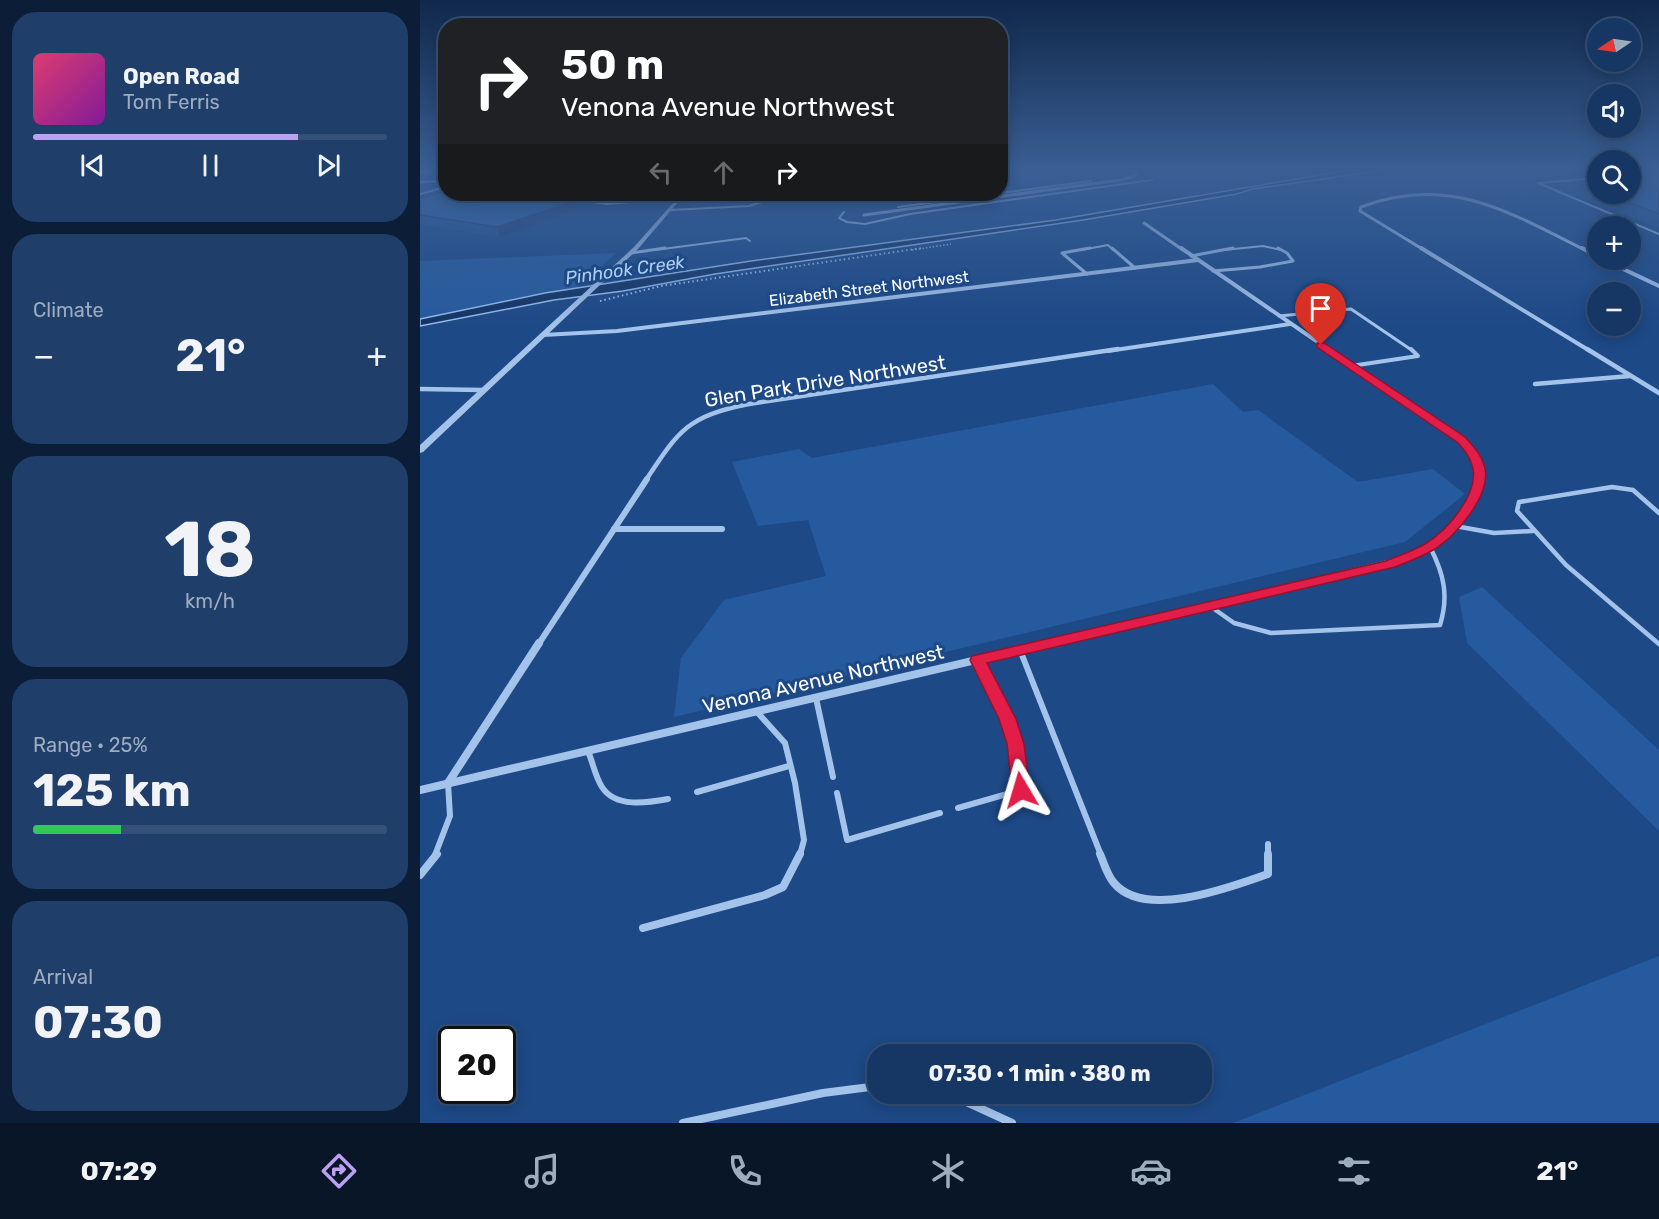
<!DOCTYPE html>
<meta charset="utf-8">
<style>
:root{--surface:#163764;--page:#1f3f6a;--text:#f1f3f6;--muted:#9eacbf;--line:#355178;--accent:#bca0f2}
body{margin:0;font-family:Rubik,sans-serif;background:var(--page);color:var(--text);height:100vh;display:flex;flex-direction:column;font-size:22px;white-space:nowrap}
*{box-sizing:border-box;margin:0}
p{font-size:20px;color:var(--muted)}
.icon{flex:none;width:33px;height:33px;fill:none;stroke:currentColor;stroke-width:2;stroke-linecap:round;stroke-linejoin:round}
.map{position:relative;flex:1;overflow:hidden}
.details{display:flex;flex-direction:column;gap:12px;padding:12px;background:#0c1e37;width:420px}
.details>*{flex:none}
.guide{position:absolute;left:18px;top:18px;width:570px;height:183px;border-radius:24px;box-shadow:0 3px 15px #0003,0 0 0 2px var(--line);background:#202124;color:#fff;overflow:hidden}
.needle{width:39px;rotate:257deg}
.tools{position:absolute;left:1167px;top:18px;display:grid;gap:12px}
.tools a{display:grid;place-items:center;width:54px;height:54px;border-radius:50%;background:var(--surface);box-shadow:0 3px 15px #0003,0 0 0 2px var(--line);font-size:30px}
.speed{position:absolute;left:18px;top:1026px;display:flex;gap:12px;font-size:30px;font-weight:700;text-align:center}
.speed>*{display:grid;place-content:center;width:78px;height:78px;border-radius:50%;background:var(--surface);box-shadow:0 3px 15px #0003,0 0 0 2px var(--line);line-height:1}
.speed .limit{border:3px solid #111;border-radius:9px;background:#fff;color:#111}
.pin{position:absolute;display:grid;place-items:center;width:51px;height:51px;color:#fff;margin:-62px -26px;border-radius:50% 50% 50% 0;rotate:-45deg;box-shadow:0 0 6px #0007}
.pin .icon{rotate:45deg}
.me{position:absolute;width:66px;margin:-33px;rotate:353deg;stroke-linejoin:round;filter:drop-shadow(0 0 4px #0008)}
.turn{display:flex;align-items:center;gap:21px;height:126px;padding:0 24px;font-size:27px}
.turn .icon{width:78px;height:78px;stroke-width:2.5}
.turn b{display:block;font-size:42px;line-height:51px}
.lanes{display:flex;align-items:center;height:57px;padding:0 24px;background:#0003;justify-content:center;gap:30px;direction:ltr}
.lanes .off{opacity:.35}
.big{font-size:45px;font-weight:700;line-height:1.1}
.details .widget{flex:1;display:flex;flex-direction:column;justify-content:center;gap:9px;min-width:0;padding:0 21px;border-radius:24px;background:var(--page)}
.details .dial{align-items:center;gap:0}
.dial b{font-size:78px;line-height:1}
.song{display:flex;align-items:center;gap:18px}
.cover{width:72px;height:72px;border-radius:9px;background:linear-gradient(135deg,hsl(340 70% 55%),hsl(290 70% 35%))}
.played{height:6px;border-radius:3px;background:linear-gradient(90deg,var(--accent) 75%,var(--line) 75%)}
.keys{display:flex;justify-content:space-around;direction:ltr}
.heat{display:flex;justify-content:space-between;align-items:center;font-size:33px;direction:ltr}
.charge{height:9px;border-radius:4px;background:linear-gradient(90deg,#34c759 25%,var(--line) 0)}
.trip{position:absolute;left:447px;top:1044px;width:345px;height:60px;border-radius:24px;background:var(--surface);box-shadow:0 3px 15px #0003,0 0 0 2px var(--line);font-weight:700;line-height:60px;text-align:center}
.dock{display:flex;height:96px;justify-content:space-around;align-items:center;background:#091628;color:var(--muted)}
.dock .icon{width:42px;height:42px}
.dock .on{color:var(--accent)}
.dock b{font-size:27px;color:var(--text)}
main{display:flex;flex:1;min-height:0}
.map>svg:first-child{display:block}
.green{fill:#265a9e}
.water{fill:#133464;stroke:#98beed;stroke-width:1.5}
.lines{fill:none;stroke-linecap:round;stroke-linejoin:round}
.path-far1{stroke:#a4c3eb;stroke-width:1.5;stroke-dasharray:1.5 2;stroke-linecap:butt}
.path{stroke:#a4c3eb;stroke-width:2;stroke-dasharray:1.5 3;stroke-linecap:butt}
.service-far5{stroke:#a4c3eb;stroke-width:2}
.service-far4{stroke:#a4c3eb;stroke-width:3}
.service-far3{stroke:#a4c3eb;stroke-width:4}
.service-far2{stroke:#a4c3eb;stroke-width:4.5}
.service-far1{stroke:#a4c3eb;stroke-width:6}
.service{stroke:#a4c3eb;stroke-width:8}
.minor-far4{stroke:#a4c3eb;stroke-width:3}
.minor-far3{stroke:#a4c3eb;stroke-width:4}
.minor-far2{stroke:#a4c3eb;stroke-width:4.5}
.minor-far1{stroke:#a4c3eb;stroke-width:6}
.minor{stroke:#a4c3eb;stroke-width:8}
.tertiary{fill:#a4c3eb;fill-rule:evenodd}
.wall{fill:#26528d}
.shaded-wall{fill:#1f4273}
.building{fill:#2c5fa4;stroke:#1f4273;stroke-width:1.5}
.route{fill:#e11d48;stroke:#92132f;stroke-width:1.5}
.labels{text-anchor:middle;stroke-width:6;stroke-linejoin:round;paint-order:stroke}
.far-street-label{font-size:16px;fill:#fff;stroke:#1d4986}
.far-water-label{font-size:18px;font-style:italic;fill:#b0cdf2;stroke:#1d4986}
.street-label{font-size:20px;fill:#fff;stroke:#1d4986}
</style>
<main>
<section class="details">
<div class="widget">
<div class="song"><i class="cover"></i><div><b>Open Road</b><p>Tom Ferris</p></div></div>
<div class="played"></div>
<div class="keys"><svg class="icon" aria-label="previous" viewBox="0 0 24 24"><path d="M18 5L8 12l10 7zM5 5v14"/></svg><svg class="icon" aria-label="pause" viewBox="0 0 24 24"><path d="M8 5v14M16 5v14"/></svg><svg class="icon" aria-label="next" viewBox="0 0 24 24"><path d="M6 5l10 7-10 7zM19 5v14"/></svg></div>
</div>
<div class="widget"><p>Climate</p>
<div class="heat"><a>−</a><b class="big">21°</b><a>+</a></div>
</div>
<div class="widget dial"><b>18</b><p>km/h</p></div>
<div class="widget"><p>Range · 25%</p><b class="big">125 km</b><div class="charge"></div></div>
<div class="widget"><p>Arrival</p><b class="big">07:30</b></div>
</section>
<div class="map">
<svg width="1239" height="1123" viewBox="0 0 1239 1123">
<rect width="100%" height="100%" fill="#1d4986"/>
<!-- green -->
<g class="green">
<path d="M196 253 158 288 0 319V261Z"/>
<path d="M793 384 823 412 838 410 938 482 1013 469 1045 494 985 542 254 717 261 658 304 600 406 576 388 520 338 526 312 462 379 449 392 458Z"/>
<path d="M1062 587 1239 750V831L1047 643 1039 597Z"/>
<path d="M1239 956V1123H813Z"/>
</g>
<!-- water -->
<path class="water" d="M930 170H965L832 189 817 194 663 220 295 274 203 291 134 300 0 326V319L125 293 331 261 636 220Z"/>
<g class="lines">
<!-- path-far1 -->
<path class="path-far1" d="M492 250 531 244"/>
<!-- path -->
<path class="path" d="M180 301 241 286 502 248"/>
<!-- service-far5 -->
<g class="service-far5">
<path d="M0 172 26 173"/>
<path d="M1178 178 1118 183 1239 234"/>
<path d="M580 193 671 181"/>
<path d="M0 194 26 187"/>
<path d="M110 194 187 204 260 198"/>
<path d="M478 207 576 194"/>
<path d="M251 210 329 206 342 202 343 198 334 196 258 200"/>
<path d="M424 212 419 218 427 222 445 224 490 214 732 180"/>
<path d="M235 250 326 238 330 241"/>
<path d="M661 250 688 245 693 250"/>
<path d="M804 250 843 246 861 250"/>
</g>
<!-- service-far4 -->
<g class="service-far4">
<path d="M692 248 715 268"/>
<path d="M211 253 245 248"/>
<path d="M771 256 813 248"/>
<path d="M793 271 840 267 873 261 867 253 858 248"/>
<path d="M667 274 642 253 670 248"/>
<path d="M859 316 931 309 993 351"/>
</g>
<!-- service-far3 -->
<path class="service-far3" d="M931 366 998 356 991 349"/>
<!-- service-far2 -->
<g class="service-far2">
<path d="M1239 513 1213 490 1192 487 1099 502 1097 511 1146 565 1239 644"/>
<path d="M1035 526 1074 533 1113 531"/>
<path d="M790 606 814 623 851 633 1020 625C1029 596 1024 574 1010 547"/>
</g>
<!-- service-far1 -->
<g class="service-far1">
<path d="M600 650 681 855"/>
<path d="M396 698 413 777"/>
<path d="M337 712 365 743 375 783 384 840 380 855"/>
<path d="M168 751C173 763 175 776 182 787 195 808 227 803 248 799"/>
<path d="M277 792 369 766"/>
<path d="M417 793 427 840 520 813"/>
<path d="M538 808 601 790 596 744 587 719 558 660"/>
<path d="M848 844V855"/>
<path d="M15 855 30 816 28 783"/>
</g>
<!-- service -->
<g class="service">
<path d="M680 854C684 863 687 875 694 883 725 920 811 887 848 874V854"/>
<path d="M0 875 17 854"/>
<path d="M223 928 345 895 363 887 380 854"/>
<path d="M529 1094 592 1123"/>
<path d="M263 1123 403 1093 458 1086"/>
</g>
<!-- minor-far4 -->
<g class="minor-far4">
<path d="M0 182 26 181"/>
<path d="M444 215 700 180 715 176 717 170"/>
<path d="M724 223 763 250"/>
<path d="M1004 250 940 211 941 207C1028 174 1089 212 1165 250"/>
</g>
<!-- minor-far3 -->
<g class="minor-far3">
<path d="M761 248 911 351"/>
<path d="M1001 248 1170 351"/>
<path d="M1162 248 1178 256"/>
<path d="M1184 260 1239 286"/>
<path d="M123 335 197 331 778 260"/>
<path d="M688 351 870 324"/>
</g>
<!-- minor-far2 -->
<g class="minor-far2">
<path d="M909 349 1041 440C1053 451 1061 463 1059 480"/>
<path d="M1167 349 1239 393"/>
<path d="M1115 384 1210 376"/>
<path d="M0 389 63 390"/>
<path d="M226 480C259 430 268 416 329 404L698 349"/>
</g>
<!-- minor-far1 -->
<g class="minor-far1">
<path d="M194 529H302"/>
<path d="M118 645 227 479"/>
<path d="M622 645 985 559C1020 545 1051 517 1059 479"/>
</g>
<!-- minor -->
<g class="minor">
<path d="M28 783 119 643"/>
<path d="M0 790 629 643"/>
</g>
<!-- tertiary -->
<path class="tertiary" d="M261 194H265L218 249 3 452 0 453V445L214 247Z"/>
</g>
<!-- wall -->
<g class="wall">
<path d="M1178 170V194H1210L1239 170V228L1159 196 1164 184H1172L1169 182 1173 171Z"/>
<path d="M0 199 154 201 156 210 80 237 0 224Z"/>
</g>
<!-- shaded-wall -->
<path class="shaded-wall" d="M154 201 156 210 80 237 77 227Z"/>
<!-- building -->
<g class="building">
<path d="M1210 170H1239V214L1187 194H1210Z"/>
<path d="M1178 183V190L1164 184Z"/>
<path d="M26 191V194H102L154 201 77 227 0 215V199Z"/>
</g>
<!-- sky -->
<linearGradient id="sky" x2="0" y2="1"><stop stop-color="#10284a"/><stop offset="0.52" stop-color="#3a5f95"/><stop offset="1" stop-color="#3a5f95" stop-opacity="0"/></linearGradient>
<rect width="1239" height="327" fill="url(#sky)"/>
<!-- route -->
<path class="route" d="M897 343H904L1045 437C1053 446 1062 455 1065 468 1071 495 1036 537 1013 550 1002 557 987 562 975 567L567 663 596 719 604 744 610 790 608 795 601 798 595 795 592 790 587 744 579 719 550 660 552 656 966 561C978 556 993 551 1005 544 1027 531 1061 492 1052 465 1049 455 1044 449 1037 442L897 347Z"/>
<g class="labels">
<!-- far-street labels -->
<g class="far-street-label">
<text transform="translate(449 288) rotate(-7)" y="6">Elizabeth Street Northwest</text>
</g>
<!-- far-water labels -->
<g class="far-water-label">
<text transform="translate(205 270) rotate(-8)" y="6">Pinhook Creek</text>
</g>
<!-- street labels -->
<g class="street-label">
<text transform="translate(405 381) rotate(-9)" y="7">Glen Park Drive Northwest</text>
<text transform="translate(403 679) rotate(-13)" y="7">Venona Avenue Northwest</text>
</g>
</g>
</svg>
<div class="tools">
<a><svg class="needle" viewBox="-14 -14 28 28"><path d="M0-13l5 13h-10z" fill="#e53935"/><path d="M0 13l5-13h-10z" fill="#9eacbf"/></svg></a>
<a><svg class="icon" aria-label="sound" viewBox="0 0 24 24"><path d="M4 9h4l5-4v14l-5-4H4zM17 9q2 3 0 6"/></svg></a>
<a><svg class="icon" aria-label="search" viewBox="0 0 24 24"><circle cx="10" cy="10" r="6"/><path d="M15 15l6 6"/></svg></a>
<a>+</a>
<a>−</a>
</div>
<div class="speed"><div class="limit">20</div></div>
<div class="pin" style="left:901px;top:345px;background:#d93025"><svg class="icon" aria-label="arrive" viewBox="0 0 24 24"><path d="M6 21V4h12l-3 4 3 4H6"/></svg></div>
<svg class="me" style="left:601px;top:790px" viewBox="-20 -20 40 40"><path d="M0-17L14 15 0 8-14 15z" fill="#e11d48" stroke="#fff" stroke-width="4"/></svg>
<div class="trip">07:30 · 1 min · 380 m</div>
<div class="guide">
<div class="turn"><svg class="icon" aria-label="right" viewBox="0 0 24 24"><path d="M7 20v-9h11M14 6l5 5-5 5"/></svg><div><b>50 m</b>Venona Avenue Northwest</div></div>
<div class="lanes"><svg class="icon off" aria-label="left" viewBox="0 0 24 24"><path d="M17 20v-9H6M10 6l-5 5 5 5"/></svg><svg class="icon off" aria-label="ahead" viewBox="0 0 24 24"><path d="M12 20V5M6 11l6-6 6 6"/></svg><svg class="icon" aria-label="right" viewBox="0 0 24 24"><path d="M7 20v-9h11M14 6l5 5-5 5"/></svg></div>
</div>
</div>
</main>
<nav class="dock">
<b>07:29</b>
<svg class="icon on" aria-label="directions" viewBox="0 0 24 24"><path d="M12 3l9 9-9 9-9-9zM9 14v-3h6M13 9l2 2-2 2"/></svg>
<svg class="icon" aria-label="music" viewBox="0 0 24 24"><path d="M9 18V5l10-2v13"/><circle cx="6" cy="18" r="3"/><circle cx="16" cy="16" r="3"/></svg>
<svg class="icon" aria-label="phone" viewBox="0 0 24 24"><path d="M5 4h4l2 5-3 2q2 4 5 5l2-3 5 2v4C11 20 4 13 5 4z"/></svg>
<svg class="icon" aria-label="climate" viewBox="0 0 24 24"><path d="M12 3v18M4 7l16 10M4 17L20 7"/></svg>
<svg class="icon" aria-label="car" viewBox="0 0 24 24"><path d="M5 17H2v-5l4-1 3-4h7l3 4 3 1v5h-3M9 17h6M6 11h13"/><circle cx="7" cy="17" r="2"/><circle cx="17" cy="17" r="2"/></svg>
<svg class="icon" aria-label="filters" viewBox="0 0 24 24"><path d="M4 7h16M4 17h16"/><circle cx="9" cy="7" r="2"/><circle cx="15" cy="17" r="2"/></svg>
<b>21°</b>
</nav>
